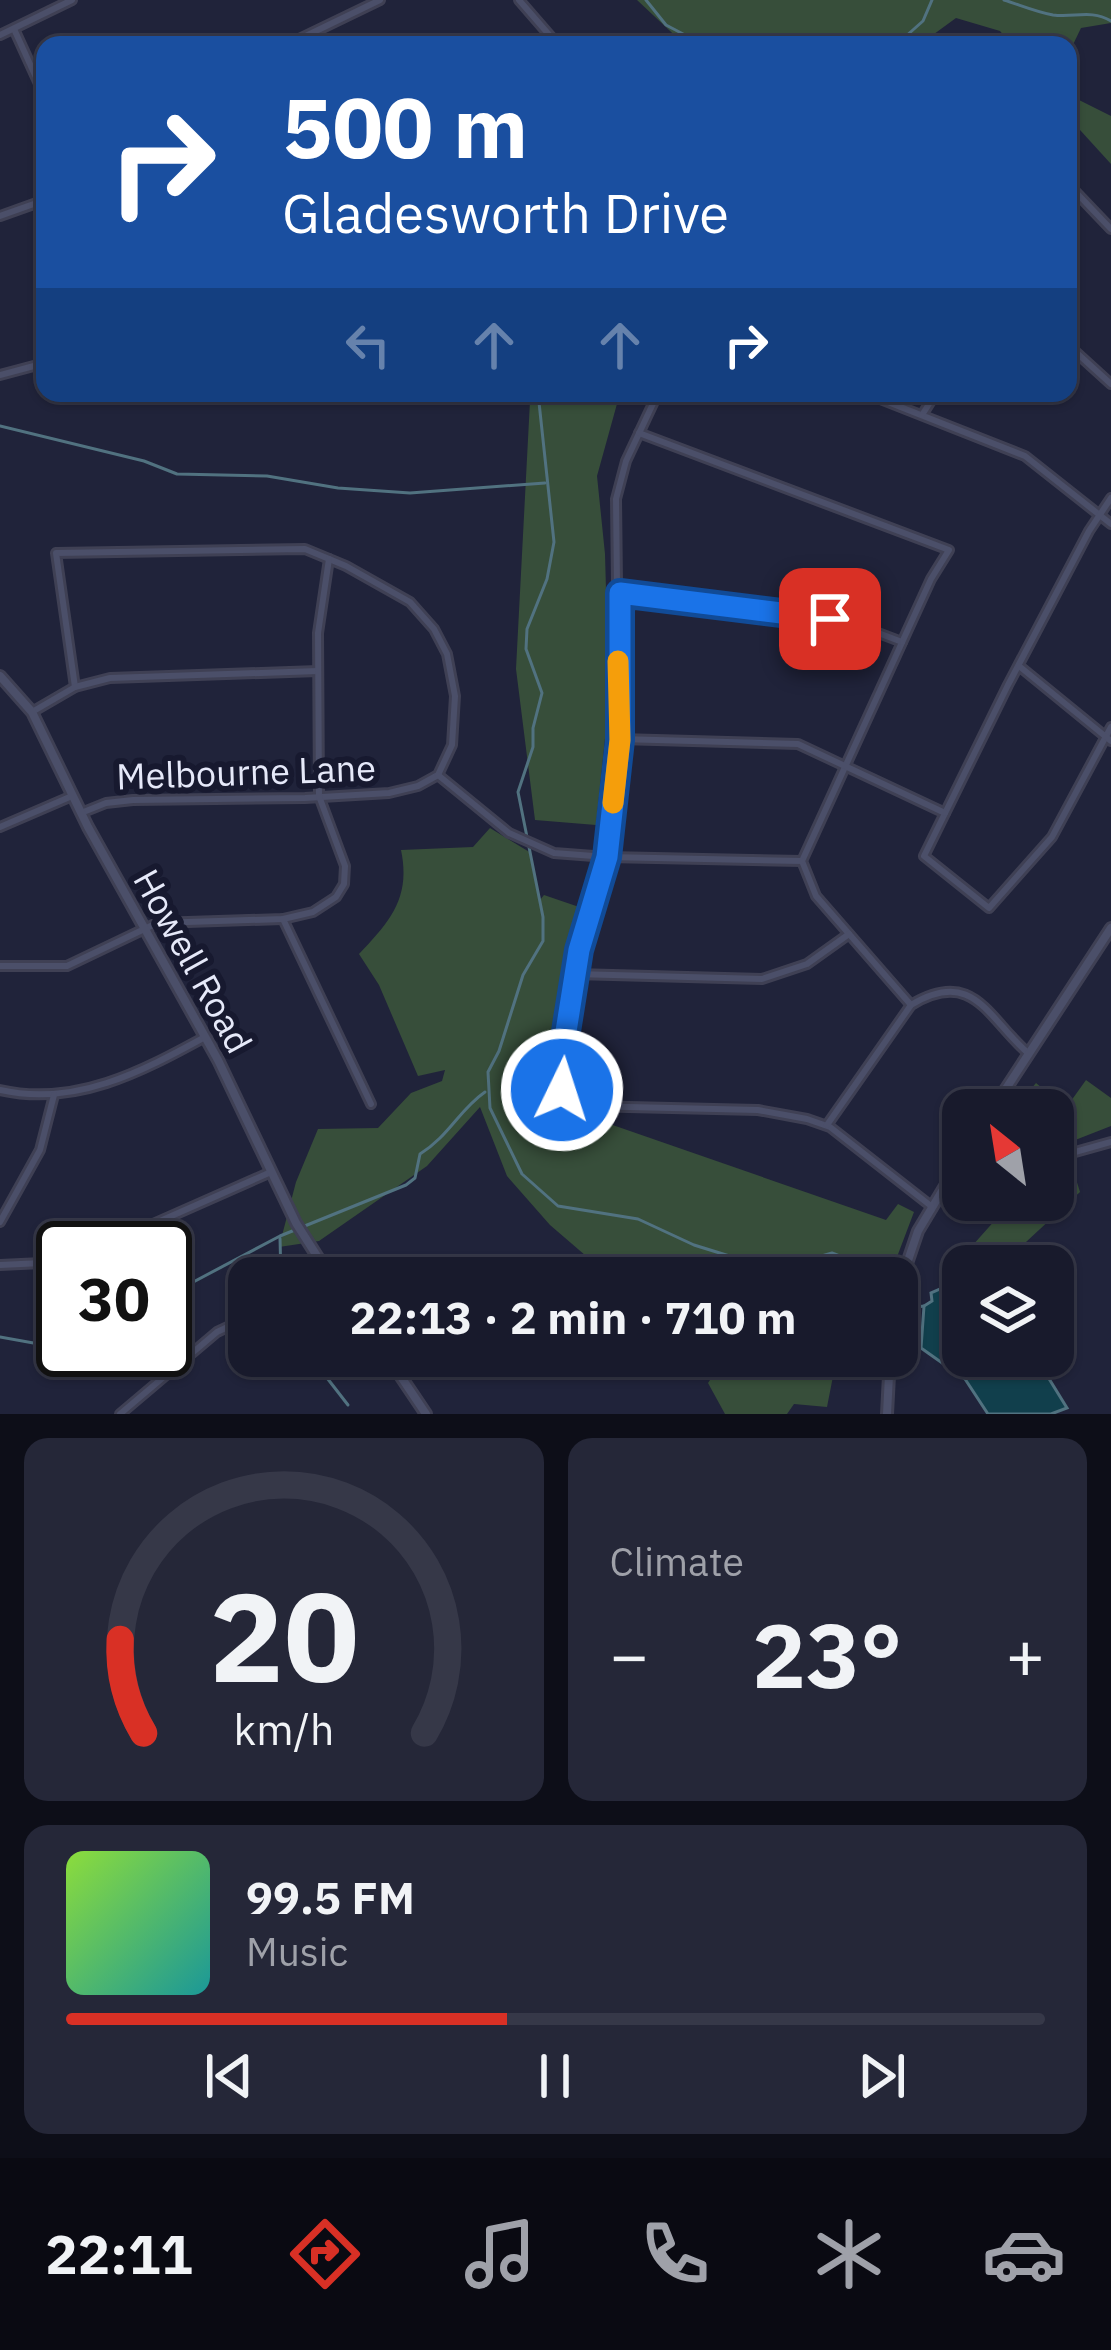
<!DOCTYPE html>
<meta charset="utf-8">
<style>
:root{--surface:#181a2c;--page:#252738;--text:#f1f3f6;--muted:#9fa1a9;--line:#363848;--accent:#d93025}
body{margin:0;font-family:"IBM Plex Sans",sans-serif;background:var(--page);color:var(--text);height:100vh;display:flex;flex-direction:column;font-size:45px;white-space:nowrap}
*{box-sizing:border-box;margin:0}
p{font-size:39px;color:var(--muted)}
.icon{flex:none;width:66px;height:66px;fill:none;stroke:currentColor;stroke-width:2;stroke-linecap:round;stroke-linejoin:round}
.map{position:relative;height:1414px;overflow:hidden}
.details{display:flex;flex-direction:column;gap:24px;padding:24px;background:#0d0e18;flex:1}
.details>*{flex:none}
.hud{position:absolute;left:36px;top:36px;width:1041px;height:366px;border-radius:24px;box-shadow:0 3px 9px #0004,0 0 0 3px var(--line);background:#1a4fa0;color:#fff;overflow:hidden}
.needle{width:78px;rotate:330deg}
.tools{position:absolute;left:942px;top:1089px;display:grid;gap:24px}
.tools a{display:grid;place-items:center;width:132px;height:132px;border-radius:24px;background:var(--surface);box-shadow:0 3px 9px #0004,0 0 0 3px var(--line);font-size:60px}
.speed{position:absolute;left:36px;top:1221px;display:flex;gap:24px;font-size:60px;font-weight:700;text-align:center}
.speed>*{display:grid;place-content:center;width:156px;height:156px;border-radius:50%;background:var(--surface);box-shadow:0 3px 9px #0004,0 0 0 3px var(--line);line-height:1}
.speed .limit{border:6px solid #111;border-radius:18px;background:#fff;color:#111}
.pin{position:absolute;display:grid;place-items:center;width:102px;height:102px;color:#fff;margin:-51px;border-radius:24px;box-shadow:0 6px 18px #0006}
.me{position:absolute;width:132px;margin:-66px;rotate:4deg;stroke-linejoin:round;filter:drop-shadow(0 0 9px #0008)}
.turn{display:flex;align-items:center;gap:42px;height:252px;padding:0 48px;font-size:54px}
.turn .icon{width:156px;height:156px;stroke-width:2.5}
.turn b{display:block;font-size:84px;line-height:102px}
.lanes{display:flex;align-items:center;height:114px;padding:0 48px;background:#0003;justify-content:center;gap:60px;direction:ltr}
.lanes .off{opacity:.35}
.big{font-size:90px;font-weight:700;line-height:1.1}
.details .card{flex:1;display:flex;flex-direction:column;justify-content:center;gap:18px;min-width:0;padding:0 42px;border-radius:24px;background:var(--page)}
.details .dial{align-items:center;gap:0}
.dial svg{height:312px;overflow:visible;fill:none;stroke:var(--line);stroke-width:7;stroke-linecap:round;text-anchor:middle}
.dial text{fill:var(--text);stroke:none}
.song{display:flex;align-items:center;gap:36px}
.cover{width:144px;height:144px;border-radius:18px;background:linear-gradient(135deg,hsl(90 70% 55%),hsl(180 70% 35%))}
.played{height:12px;border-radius:6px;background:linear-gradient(90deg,var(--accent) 45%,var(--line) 45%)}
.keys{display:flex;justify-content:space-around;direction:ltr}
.heat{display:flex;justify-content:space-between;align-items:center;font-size:66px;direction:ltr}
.details .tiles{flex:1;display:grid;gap:24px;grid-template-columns:1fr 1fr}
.card:last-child{grid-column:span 2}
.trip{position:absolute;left:228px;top:1257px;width:690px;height:120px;border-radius:24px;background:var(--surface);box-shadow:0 3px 9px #0004,0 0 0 3px var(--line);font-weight:700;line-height:120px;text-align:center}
.menu{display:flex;height:192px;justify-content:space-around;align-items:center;background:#0a0a12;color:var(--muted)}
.menu .icon{width:84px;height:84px}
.menu .selected{color:var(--accent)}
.menu b{font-size:54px;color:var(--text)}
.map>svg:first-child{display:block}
.green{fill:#374e3a}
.water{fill:#113f4c;stroke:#517280;stroke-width:3}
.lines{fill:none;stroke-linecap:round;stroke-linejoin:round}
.stream{stroke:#517280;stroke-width:3}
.minor-casing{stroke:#3f4054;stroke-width:12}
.secondary-casing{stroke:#3f4054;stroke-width:14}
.minor{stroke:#4b4f69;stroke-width:6}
.secondary{stroke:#4b4f69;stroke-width:8}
.route-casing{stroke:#114b97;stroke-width:30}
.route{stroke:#1a73e8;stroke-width:21}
.slow{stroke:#f59e0b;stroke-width:21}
.labels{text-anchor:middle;stroke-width:12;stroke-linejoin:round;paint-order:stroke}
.street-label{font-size:36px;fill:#e6e9f9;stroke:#17192f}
</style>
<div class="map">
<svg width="1111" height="1414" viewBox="0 0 1111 1414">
<rect width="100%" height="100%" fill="#20233a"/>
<!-- green -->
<g class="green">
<path d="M637 0H1111V23L1081 28 1068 55V45H1012L1000 31 956 18 919 45H685Z"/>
<path d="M1075 98 1111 116V164L1070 119Z"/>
<path d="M535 393H620L597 476 605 554 607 626 606 729 596 825 535 820 516 669 530 401Z"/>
<path d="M490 828 531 853 540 900 544 895 582 908 555 1105 886 1220 898 1204 914 1212 889 1278H618L607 1274 550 1225 507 1176 480 1107 427 1166 319 1241 279 1247 296 1182 318 1129 378 1128 411 1093 442 1081 445 1070 418 1076 379 985 359 954C390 921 411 898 401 850L473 847Z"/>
<path d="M1086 1080 1111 1098V1126L1065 1144 1080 1192 1000 1266 964 1255 1013 1200H1053V1148L1064 1144 1053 1138V1110H1013L1036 1083 1066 1108Z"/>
<path d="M726 1356H837L827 1407 794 1404 787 1414H725L708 1383Z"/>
</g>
<!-- water -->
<path class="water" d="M963 1279V1356H1035L1067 1408 1051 1414H988L965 1379 921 1348 924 1306 932 1301 931 1293Z"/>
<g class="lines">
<!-- stream -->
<g class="stream">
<path d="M646 0 666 25 704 45"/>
<path d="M1004 0C1020 5 1036 12 1053 15 1074 18 1091 9 1111 21"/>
<path d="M896 45 923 21 932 0"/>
<path d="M538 393 554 542 547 579 527 629 526 649 542 693 533 728V747L518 792 543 917V941L523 975 499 1051 488 1072 490 1108 522 1174 558 1206 638 1219 694 1245 752 1263 787 1266 832 1253 873 1269 875 1278"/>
<path d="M0 426 144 461 177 474 267 476 338 488 410 493 545 483"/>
<path d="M280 1238 281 1278"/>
<path d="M165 1297 280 1236 406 1185 415 1178 420 1154C449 1136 459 1110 485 1092"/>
<path d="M910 1308 924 1306"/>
<path d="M0 1337 39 1344 63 1328"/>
<path d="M310 1356 348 1405"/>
</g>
<!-- minor casing -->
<g class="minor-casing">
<g id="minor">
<path d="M519 0 558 45"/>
<path d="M14 29 45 97"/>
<path d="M0 35 72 0"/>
<path d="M287 45 380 0"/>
<path d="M1068 184 1111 229"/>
<path d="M0 216 45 200"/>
<path d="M1068 345 1111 384"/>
<path d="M0 375 45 363"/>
<path d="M318 393H348"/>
<path d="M658 393 626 461 616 499 619 754 607 857 579 950 568 1010 562 1090 572 1102 585 1106 758 1110 807 1119 830 1127 931 1206"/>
<path d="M865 393 1025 456 1111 524"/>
<path d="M922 415 936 393"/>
<path d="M639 433 949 550 931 579 802 861 816 896 911 1005"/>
<path d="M1111 498 1089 531 1008 685 924 856 989 908 1052 837 1111 727"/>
<path d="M620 593 852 623 902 642"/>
<path d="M1019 666 1111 741"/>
<path d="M75 687 56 553 305 549 346 566 410 602 434 629 447 654 455 696 452 745 438 775 418 786 389 793 305 798 133 800 106 803 81 813"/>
<path d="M32 712 75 687 110 678 318 671"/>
<path d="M620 739 798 744 945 813"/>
<path d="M438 775 509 833 554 853 607 857 802 861"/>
<path d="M0 827 72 796"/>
<path d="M283 919 371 1104"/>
<path d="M0 966H67L157 923 283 919 313 912 336 897 344 884 345 866 319 796 318 633 329 559"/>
<path d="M575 974 762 979 807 964 849 934"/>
<path d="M0 1090C75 1107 141 1072 205 1037"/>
<path d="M827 1125 911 1005C974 967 988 1019 1029 1054"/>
<path d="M1053 1148 1068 1154 1111 1142"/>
<path d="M0 1222 40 1150 54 1095"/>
<path d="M99 1248 271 1172"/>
<path d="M0 1265 63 1262"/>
<path d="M120 1414 217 1332 249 1317"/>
</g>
</g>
<!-- secondary casing -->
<g class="secondary-casing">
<g id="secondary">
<path d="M0 676 32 712 88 827 218 1060 296 1223 331 1278"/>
<path d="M992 1110 1111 928"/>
<path d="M897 1293 918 1231 963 1156"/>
<path d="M387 1356 426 1414"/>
<path d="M887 1414 890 1356"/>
</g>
</g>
<!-- minor -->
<use href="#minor" class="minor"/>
<!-- secondary -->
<use href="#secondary" class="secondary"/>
</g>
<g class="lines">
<!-- route casing -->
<g class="route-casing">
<path id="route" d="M562 1090 560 1069 579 950 607 857 620 740V593L830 619"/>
</g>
<!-- route -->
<use href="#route" class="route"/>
<!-- slow -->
<path class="slow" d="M613 803 620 740 618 661"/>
</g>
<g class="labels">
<!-- street labels -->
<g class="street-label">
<text transform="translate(246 772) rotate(-2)" y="13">Melbourne Lane</text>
<text transform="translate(193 961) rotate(61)" y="13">Howell Road</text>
</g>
</g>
</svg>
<div class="tools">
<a><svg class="needle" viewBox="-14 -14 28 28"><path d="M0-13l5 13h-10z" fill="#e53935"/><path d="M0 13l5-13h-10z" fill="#9fa1a9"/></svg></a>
<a><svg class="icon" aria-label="layers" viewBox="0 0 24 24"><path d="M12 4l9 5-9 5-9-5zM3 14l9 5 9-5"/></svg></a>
</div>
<div class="speed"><div class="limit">30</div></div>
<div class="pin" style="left:830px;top:619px;background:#d93025"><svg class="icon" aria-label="arrive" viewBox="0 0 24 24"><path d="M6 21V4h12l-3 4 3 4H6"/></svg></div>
<svg class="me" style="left:562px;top:1090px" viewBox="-20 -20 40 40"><circle r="17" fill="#1a73e8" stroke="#fff" stroke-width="3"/><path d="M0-11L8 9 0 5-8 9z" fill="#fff"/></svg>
<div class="trip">22:13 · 2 min · 710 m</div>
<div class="hud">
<div class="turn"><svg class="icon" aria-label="right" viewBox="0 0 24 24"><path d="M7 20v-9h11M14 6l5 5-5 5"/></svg><div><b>500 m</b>Gladesworth Drive</div></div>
<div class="lanes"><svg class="icon off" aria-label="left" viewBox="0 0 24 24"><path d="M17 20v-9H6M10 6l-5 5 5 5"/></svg><svg class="icon off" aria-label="ahead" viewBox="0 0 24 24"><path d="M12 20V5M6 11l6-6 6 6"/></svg><svg class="icon off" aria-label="ahead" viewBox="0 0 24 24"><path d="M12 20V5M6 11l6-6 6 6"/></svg><svg class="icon" aria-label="right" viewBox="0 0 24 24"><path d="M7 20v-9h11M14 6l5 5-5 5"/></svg></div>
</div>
</div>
<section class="details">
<div class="tiles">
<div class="card dial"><svg viewBox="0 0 100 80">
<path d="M14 69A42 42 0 1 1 86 69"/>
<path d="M14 69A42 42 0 0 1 8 45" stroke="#d93025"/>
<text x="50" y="56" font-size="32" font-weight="700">20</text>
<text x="50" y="72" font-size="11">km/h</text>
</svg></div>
<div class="card"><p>Climate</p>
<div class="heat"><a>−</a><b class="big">23°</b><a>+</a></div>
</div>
<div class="card">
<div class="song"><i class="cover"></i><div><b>99.5 FM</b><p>Music</p></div></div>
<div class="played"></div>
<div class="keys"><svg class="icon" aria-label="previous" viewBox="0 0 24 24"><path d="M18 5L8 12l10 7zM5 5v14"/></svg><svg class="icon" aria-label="pause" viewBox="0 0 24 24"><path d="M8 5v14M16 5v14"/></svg><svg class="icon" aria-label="next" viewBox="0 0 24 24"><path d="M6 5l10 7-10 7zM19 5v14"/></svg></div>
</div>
</div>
</section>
<nav class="menu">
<b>22:11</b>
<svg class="icon selected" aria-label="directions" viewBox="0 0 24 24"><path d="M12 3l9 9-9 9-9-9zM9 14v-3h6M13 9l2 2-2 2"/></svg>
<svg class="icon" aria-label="music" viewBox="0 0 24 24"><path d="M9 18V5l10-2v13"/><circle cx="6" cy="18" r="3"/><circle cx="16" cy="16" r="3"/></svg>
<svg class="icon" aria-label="phone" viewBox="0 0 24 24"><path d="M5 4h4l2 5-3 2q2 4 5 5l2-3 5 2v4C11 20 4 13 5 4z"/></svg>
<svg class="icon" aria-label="climate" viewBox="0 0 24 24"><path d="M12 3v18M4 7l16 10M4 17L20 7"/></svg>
<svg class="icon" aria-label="car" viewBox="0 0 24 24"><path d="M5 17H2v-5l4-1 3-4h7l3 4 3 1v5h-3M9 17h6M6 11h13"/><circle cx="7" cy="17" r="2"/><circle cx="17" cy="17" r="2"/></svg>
</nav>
